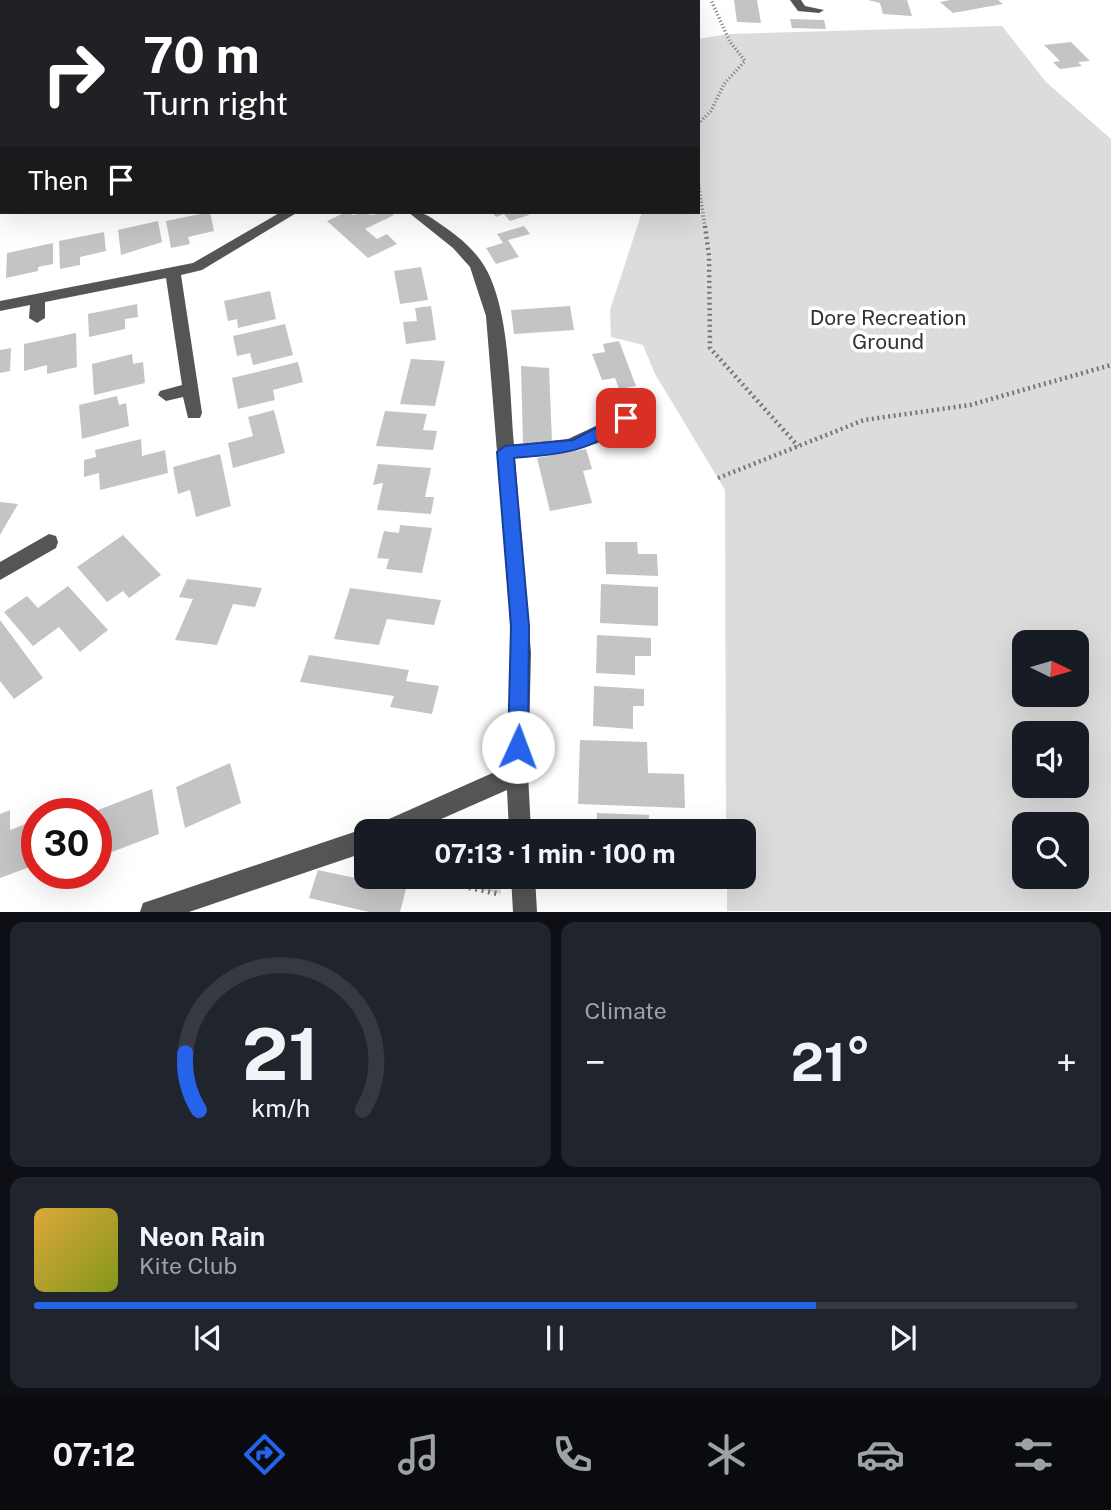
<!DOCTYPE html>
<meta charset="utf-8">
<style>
:root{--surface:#171b24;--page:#20242c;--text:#f1f3f6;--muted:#9ea1a6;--line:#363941;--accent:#2563eb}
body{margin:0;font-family:"Public Sans",sans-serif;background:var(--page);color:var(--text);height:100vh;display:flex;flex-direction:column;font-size:26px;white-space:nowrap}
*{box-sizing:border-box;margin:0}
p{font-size:23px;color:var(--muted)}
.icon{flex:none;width:38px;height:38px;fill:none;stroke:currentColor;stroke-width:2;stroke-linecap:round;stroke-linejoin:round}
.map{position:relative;height:912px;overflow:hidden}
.details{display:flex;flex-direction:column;gap:10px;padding:10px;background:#0d0f14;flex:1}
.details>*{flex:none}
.banner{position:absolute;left:0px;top:0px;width:700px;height:214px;box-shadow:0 7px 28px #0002;background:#202124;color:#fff;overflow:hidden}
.needle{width:46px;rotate:95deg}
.tools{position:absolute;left:1012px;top:630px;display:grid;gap:14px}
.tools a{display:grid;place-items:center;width:77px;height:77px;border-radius:14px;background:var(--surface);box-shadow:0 7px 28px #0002;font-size:35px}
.speed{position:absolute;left:21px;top:798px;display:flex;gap:14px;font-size:35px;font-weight:700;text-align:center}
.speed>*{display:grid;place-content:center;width:91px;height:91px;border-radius:50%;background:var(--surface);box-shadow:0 7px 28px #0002;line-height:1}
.speed .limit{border:10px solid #d22;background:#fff;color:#111}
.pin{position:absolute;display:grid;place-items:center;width:60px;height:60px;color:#fff;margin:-30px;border-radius:14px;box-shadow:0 4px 10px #0006}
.me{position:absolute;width:77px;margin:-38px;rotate:2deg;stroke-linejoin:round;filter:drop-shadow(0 0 5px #0008)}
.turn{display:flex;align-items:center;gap:24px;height:147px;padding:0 28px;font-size:32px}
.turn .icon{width:91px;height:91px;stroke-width:2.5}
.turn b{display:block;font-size:49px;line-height:60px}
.then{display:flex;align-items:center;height:66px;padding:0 28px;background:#0003;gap:14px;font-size:26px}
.big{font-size:52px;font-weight:700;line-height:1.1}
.details .widget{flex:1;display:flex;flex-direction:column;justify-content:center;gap:10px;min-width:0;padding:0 24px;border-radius:14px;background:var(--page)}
.details .dial{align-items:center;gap:0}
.dial svg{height:182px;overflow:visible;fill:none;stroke:var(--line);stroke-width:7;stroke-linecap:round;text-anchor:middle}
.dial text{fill:var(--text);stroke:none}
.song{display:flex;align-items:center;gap:21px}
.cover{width:84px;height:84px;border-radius:10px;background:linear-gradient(135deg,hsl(40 70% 55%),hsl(70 70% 35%))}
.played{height:7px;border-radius:4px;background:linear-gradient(90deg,var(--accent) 75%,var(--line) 75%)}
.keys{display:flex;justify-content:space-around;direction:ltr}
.heat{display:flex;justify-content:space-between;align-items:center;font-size:38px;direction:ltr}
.details .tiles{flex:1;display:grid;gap:10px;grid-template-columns:1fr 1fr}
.widget:last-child{grid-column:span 2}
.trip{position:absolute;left:354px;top:819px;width:402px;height:70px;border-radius:14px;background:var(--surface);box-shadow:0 7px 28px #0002;font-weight:700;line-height:70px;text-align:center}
.dock{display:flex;height:112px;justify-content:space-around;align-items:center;background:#090b0e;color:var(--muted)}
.dock .icon{width:49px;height:49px}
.dock .on{color:var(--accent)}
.dock b{font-size:32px;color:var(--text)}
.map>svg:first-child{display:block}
.green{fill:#dcdcdc;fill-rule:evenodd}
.building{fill:#c4c4c4}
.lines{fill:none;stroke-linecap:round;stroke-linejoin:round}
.path-far2{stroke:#777;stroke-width:3.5;stroke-dasharray:1 2.5;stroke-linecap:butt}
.path-far1{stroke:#777;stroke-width:4.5;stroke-dasharray:2 3.5;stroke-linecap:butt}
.path{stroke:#777;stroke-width:5;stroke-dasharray:2 4.5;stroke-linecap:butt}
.minor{fill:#555;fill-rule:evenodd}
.route{fill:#2563eb;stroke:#184099;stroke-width:2}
.labels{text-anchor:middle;stroke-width:7;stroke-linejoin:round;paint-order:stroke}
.park-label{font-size:21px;fill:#333;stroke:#fff}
</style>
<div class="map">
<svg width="1111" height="912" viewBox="0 0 1111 912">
<rect width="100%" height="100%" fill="#fff"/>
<!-- green -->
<g class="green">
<path d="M1002 26 1046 82 1111 139V911H727V877H744V831H726L725 490 655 374 643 345 611 337 610 310 642 212H698V39L729 34ZM1024 642H1076V695H1024ZM1024 733H1076V786H1024ZM1024 824H1076V877H1024Z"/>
<path d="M418 877H500L501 894Z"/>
</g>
<!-- building -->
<g class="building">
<path d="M734 0H757L761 23 737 22Z"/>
<path d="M868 0H907L912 16 883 14 880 3Z"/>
<path d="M950 0H998L1003 4 953 13 940 2Z"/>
<path d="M790 19 824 20 826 29 792 28Z"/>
<path d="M1071 42 1090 61 1078 62 1082 66 1060 69 1053 62 1060 61 1044 45Z"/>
<path d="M210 212 214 231 188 237 190 244 171 248 166 221Z"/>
<path d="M346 212 354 215 361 212 371 215 390 212 394 215 365 229 377 239 387 234 397 244 368 258 327 221Z"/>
<path d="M492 212H527L529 215 510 221 504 214 496 217Z"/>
<path d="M158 221 162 242 121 255 118 230Z"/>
<path d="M524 226 530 234 508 240 519 257 496 264 486 248 503 243 497 234Z"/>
<path d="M104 232 106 251 80 257V265L60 269 59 241Z"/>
<path d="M53 243V264L38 267V271L6 278 7 253Z"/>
<path d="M421 267 428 300 400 304 394 271Z"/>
<path d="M270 291 276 319 238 328 237 319 228 321 224 301Z"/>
<path d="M137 304 138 317 125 319V329L89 337 88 314Z"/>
<path d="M431 306 436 340 406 344 403 322 417 321 415 308Z"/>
<path d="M570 306 574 330 514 334 511 310Z"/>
<path d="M285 324 293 355 253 365 250 353 237 356 233 336Z"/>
<path d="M76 333 77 367 47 374V365L24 371V344Z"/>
<path d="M619 341 636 386 619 389 615 378 602 380 592 354 605 352 603 344Z"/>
<path d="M11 348 10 371 0 373V350Z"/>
<path d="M132 354 133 364 143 362 145 383 94 395 92 364Z"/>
<path d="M411 359 445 361 435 406 400 404Z"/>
<path d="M298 362 303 382 273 390 275 400 238 409 232 378Z"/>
<path d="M521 366 549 368 552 442 523 443Z"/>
<path d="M117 396 119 405 126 403 129 426 82 439 79 405Z"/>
<path d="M274 410 285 453 233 468 228 443 253 436 248 417Z"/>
<path d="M385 411 427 414 423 430 437 431 433 450 376 446Z"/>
<path d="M141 439 142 456 165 450 168 473 100 490 99 473 84 477V460L96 457 95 450Z"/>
<path d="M586 449 592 469 583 471 592 503 550 511 537 458Z"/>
<path d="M220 454 231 506 196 517 190 490 178 494 173 467Z"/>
<path d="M378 464 431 468 425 497H434L431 514 377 510 383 483 373 485Z"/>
<path d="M0 502 18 504 0 535Z"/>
<path d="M400 525 432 528 422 573 386 569 389 559 377 558 384 531 399 533Z"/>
<path d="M123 535 161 575 129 598 123 591 107 602 77 567Z"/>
<path d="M605 542H637L638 554H657L658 576 606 574Z"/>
<path d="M187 579 262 588 255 607 233 604 217 645 175 640 193 599 179 597Z"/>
<path d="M601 584 658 587V626L600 623Z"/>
<path d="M68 586 108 630 80 652 59 627 33 646 4 612 27 596 38 608Z"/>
<path d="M350 588 441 600 434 625 387 619 379 645 334 639Z"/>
<path d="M0 620 43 678 14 699 0 681Z"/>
<path d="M597 635 651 638V656H635V675L596 673Z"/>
<path d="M309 655 409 670 406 681 439 686 432 714 390 707 394 696 300 682Z"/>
<path d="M594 686 644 689V706H633V729L593 726Z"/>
<path d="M580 740 647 742 648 773 684 774 685 808 578 804Z"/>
<path d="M230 763 241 803 185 828 176 787Z"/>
<path d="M152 789 159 834 96 858V814H88Z"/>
<path d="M10 810V830L33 821 35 865 0 878V814Z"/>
<path d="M597 813 649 815V831H596Z"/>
<path d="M318 870 406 889 400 912H369L309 898Z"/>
</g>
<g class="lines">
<!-- path-far2 -->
<g class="path-far2">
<path d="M185 0 191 2"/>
<path d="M698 124 711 111 724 84 745 61 730 42 711 0"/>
<path d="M698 181 705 227"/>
</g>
<!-- path-far1 -->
<g class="path-far1">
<path d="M705 226 709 256 710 348 798 446"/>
<path d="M718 478 864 420 970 405 1111 365"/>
</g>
<!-- path -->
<path class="path" d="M418 877 499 894"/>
<!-- minor -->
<g class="minor">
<path d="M332 0H342L331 2Z"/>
<path d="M790 0H801L805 6 824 10 819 13 798 11Z"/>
<rect x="0" y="129" width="2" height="8"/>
<path d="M281 212H298L202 270 181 275 202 413 200 418H188L183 397 166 401 158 395 160 391 182 385 166 278 45 302V318L37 323 29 318 30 305 0 311V301L193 263Z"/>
<path d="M408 212C425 211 432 218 446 228 459 237 472 248 481 261 511 303 509 393 514 445L568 439 626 412 634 418C618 447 546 457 515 458L531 653 528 774 531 831H509L507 790 414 831H376L380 823 506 767 511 653 509 600 486 316 470 267 453 248Z"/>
<path d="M49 534 56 536 58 542 56 548 0 580V562Z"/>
<path d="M366 828 373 831H366V852L189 912H140L143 903 152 900Z"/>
<path d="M511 877H535L537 912H513Z"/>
</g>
</g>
<!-- route -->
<path class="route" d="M626 412 633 418 631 422C583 453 569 453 514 458L529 626 528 747 525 754 518 757 511 754 508 747 511 626 497 452 505 446 573 440Z"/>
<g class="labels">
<!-- park labels -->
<g class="park-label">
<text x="888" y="325">Dore Recreation<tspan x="888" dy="24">Ground</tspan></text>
</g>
</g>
</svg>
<div class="tools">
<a><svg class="needle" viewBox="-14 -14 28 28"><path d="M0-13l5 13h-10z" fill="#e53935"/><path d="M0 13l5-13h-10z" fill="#9ea1a6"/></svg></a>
<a><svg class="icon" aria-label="sound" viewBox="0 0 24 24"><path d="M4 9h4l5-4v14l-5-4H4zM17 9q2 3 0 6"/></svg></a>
<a><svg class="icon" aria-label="search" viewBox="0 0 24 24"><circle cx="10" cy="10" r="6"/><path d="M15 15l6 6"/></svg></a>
</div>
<div class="speed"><div class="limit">30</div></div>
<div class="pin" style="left:626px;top:418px;background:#d93025"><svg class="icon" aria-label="arrive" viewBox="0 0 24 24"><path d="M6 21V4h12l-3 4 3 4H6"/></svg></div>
<svg class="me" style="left:518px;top:747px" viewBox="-20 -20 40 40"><circle r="19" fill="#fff"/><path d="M0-13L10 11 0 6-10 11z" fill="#2563eb"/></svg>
<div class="trip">07:13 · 1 min · 100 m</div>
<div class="banner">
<div class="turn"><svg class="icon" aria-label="right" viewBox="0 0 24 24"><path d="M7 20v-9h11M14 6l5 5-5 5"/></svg><div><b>70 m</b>Turn right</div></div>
<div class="then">Then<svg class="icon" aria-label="arrive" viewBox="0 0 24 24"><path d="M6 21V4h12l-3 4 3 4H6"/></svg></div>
</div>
</div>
<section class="details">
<div class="tiles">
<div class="widget dial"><svg viewBox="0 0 100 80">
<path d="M14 69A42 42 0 1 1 86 69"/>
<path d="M14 69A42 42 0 0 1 8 44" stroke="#2563eb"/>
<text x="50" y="56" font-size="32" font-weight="700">21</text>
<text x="50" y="72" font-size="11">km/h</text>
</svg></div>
<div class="widget"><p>Climate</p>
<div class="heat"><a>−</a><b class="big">21°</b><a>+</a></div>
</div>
<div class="widget">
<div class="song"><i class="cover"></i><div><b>Neon Rain</b><p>Kite Club</p></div></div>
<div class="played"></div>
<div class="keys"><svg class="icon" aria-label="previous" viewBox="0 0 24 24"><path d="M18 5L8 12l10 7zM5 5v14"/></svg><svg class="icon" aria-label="pause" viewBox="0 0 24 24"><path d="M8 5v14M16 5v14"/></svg><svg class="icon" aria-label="next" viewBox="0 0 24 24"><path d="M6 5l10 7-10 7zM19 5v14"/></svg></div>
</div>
</div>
</section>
<nav class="dock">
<b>07:12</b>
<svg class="icon on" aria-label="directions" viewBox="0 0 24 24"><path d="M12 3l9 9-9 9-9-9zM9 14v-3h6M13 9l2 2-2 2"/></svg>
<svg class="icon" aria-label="music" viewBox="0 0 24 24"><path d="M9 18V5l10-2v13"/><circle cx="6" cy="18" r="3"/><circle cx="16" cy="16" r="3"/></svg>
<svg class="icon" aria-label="phone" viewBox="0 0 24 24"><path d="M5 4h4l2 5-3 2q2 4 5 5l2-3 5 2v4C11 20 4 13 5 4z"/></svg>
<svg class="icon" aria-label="climate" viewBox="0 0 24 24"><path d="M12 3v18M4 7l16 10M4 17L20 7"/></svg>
<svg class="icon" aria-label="car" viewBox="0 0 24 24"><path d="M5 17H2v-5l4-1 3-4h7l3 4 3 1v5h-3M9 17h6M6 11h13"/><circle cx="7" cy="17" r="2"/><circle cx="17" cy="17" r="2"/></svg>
<svg class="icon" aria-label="filters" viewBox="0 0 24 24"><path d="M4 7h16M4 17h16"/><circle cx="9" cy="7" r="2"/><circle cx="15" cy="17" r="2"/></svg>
</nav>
